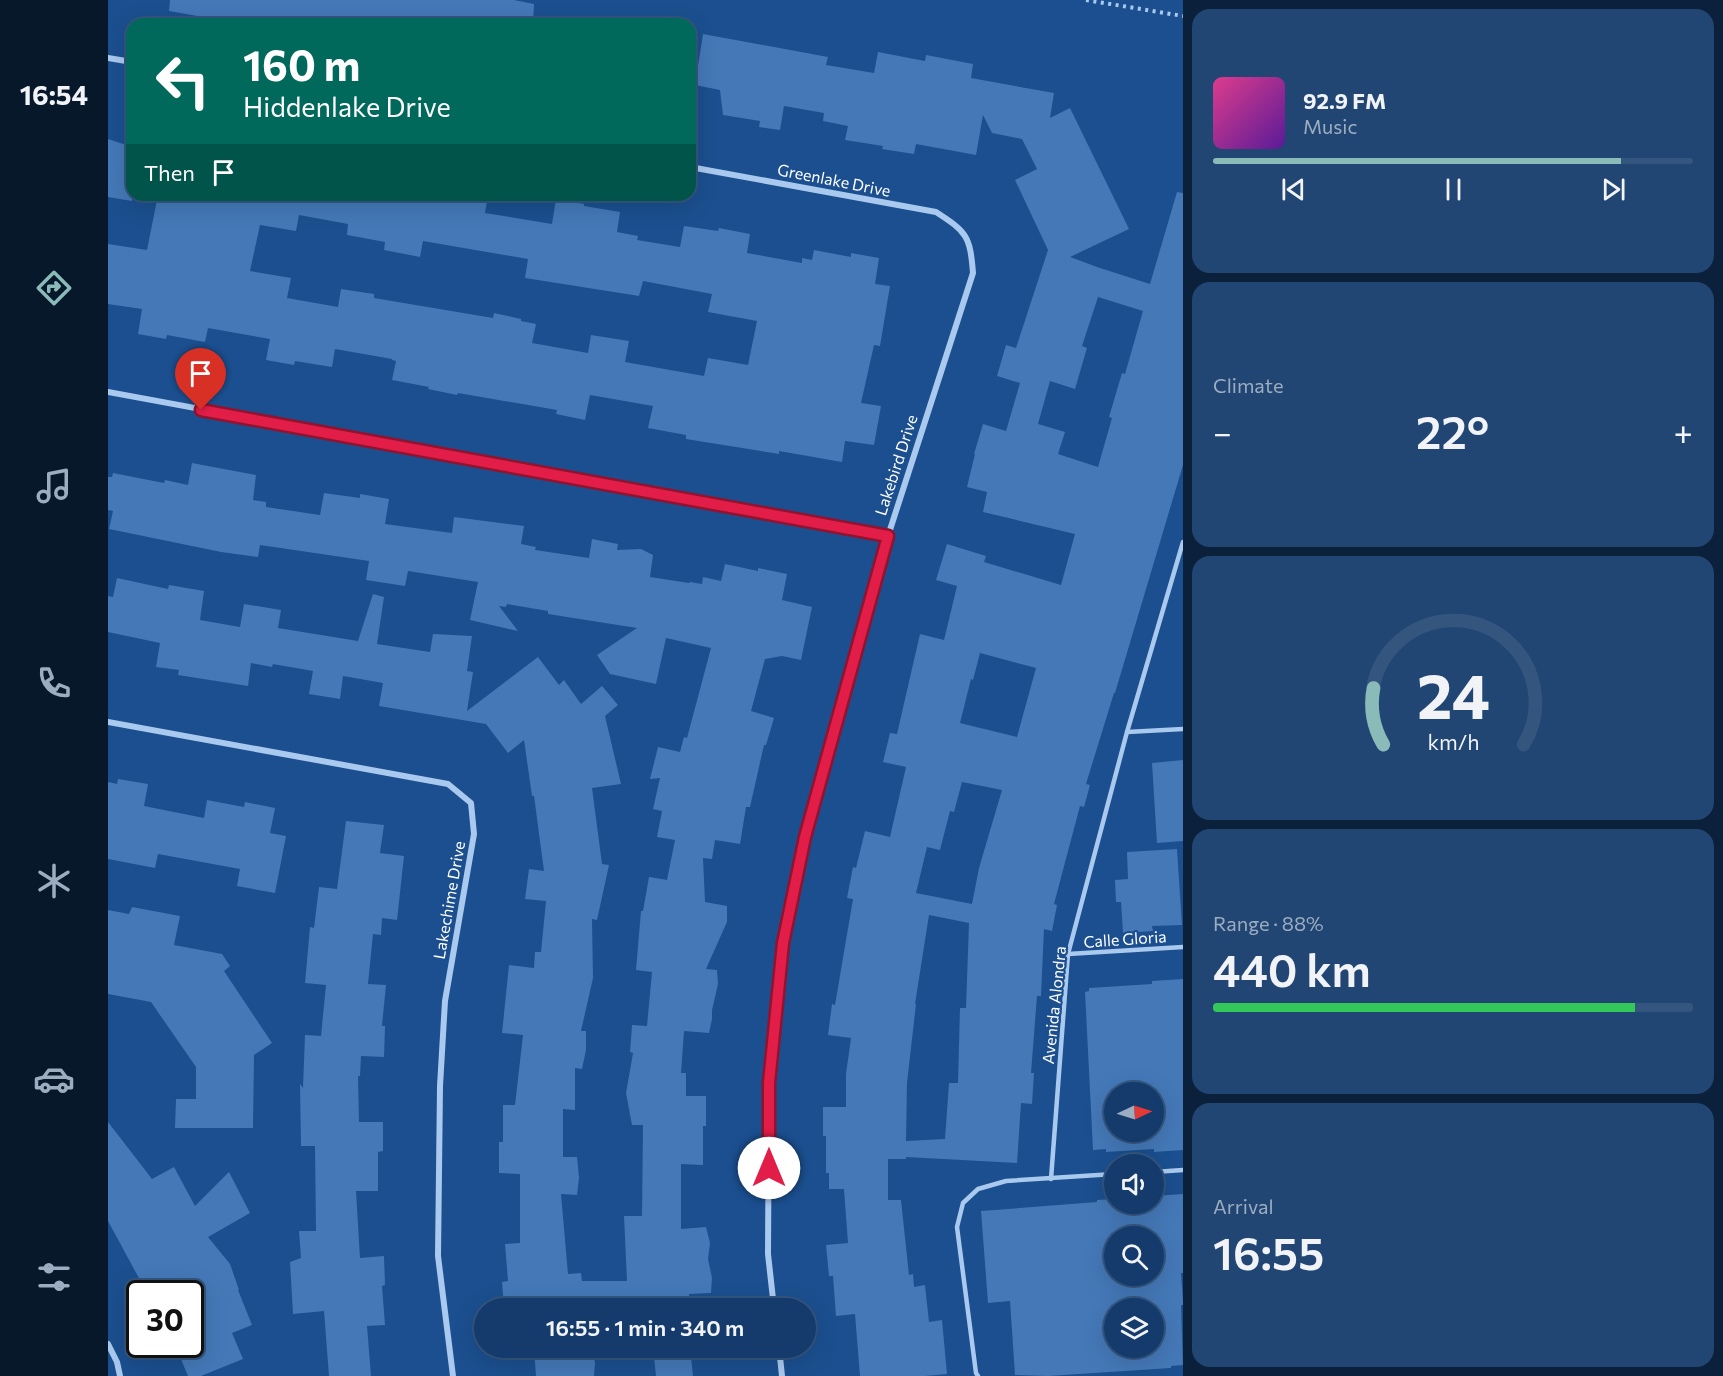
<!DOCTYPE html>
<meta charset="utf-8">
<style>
:root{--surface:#143b6b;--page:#214673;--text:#f1f3f6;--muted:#9dadc1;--line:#33557e;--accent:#8bbbb9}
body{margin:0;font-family:Commissioner,sans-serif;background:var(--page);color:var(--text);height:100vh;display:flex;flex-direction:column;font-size:22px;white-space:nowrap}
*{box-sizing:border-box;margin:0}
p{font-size:20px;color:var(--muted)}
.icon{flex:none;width:33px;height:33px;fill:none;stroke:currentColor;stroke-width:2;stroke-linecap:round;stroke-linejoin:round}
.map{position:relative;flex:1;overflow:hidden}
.sheet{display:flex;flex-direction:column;gap:9px;padding:9px;background:#0b203b;width:540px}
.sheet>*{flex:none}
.guide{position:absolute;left:18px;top:18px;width:570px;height:183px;border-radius:18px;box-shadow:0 6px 24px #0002,0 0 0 2px var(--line);background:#00695c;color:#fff;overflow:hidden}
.needle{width:39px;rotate:86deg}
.controls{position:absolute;left:996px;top:1082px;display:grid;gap:12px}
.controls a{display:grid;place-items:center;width:60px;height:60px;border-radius:50%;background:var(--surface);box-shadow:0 6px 24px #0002,0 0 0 2px var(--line);font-size:30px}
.speed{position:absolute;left:18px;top:1280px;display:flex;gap:12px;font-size:30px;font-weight:700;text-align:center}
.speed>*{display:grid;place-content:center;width:78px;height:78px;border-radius:50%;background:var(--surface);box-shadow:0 6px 24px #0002,0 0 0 2px var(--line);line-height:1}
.speed .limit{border:3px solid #111;border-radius:9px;background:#fff;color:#111}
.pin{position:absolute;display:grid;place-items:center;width:51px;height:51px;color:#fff;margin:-62px -26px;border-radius:50% 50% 50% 0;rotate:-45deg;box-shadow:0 0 6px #0007}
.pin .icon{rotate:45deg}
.me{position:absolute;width:66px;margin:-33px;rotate:0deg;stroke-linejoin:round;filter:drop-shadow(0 0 4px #0008)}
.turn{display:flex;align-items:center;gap:21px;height:126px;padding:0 18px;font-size:27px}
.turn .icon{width:78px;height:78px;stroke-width:2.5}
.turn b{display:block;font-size:42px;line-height:51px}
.then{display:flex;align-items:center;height:57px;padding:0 18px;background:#0003;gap:12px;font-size:22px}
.big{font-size:45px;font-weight:600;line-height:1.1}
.sheet .widget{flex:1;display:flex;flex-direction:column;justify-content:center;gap:9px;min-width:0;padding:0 21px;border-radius:18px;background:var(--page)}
.sheet .dial{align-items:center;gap:0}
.dial svg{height:156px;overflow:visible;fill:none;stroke:var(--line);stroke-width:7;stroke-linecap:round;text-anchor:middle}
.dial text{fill:var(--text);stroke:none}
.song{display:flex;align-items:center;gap:18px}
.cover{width:72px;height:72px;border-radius:9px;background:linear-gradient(135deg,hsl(330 70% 55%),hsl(270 70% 35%))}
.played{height:6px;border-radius:3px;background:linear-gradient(90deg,var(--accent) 85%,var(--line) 85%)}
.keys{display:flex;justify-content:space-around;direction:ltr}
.heat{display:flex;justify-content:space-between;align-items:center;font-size:33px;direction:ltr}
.charge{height:9px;border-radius:4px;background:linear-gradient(90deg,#34c759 88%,var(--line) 0)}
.trip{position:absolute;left:366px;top:1298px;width:342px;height:60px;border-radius:30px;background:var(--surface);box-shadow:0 6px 24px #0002,0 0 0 2px var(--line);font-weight:600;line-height:60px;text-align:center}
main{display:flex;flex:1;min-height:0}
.menu{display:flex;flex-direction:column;width:108px;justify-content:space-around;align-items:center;background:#08182b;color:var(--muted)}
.menu .icon{width:42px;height:42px}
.menu .on{color:var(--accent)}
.menu b{font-size:27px;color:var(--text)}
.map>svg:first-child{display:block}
.building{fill:#4478b7;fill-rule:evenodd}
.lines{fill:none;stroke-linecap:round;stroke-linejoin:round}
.path{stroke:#a9c9ee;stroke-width:4;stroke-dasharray:3 4.5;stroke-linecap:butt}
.service{stroke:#a9c9ee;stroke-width:4.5}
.minor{stroke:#a9c9ee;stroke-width:6}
.route-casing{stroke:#92132f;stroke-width:15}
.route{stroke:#e11d48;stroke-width:10}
.labels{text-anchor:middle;stroke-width:4.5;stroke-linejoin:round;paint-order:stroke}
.street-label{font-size:16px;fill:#fff;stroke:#1b4f8f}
</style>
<main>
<nav class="menu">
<b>16:54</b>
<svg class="icon on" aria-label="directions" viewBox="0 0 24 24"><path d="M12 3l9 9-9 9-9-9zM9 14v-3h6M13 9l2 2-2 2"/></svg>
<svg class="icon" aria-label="music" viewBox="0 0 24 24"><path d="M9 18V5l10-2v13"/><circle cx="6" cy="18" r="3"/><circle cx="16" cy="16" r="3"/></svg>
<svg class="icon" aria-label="phone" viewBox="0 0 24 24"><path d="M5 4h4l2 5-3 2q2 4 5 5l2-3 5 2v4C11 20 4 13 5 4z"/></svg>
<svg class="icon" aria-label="climate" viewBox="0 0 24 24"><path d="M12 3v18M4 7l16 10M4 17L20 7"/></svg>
<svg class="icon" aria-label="car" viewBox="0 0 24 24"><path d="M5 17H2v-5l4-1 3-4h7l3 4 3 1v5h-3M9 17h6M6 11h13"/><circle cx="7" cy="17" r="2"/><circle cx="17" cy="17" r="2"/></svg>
<svg class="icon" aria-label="filters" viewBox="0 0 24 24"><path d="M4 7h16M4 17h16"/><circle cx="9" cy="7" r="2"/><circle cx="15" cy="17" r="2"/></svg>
</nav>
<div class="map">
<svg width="1075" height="1376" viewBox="0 0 1075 1376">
<rect width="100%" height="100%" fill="#1b4f8f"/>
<!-- building -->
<g class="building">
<path d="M62 0H406L426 4 425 24H135L61 11Z"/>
<path d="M595 34 720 57 718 65 766 73 770 52 817 61 818 55 865 64 863 78 946 93 942 118 962 108 1021 229 962 257 992 268 1042 284 1069 192 1075 193V465L1007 693H1006L978 784 982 785 976 807 972 806 946 904 949 905 944 931 936 929 933 996H929L923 1073H926L924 1104 913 1103 909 1163 798 1157V1159H780V1200H793L801 1275 805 1274 806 1287 817 1285 821 1322 834 1320 839 1374 817 1376H752L747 1314 728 1316 725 1276H721L718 1245 740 1243 736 1189H721V1173H718V1136H715V1107H738V1074L743 1038 720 1035 724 1004 727 1005 745 899 739 898 745 867 748 868 757 831 782 837 798 767 775 762 782 733 789 734 812 634 836 640 849 586 828 580 839 544 878 556 876 562 953 585 967 534 875 512 879 492 859 487 867 454H866L875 424 898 431 912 383 889 376 898 345 908 348 940 250 907 180 929 169 914 139 884 133 875 115 868 155 808 144 806 154 774 149 775 146 737 140 740 126 715 121 716 113 676 106 672 130 651 127 652 121 615 115 612 90 587 85ZM990 297 1035 311 1017 374 1014 373 1001 417 1004 418 990 467 950 454 957 432 930 424 942 381 967 389 979 348 974 346ZM872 653 928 668 909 737 852 723 863 679 865 680ZM854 782 894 790 871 868 864 904 808 893 819 847 832 850 842 811 846 812ZM821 915 861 923 858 1008H852L850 1083H841L837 1139 798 1141 799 1083 808 1004H807Z"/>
<path d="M0 139 24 147V201L0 197Z"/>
<path d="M50 195H380L377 213 444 224 448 199 476 204V206L512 212 509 232 530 236 529 240 572 247 576 226 610 231 611 228 642 234 639 253 694 263V258L704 260 706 250 743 257V253L771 258 767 284 782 286 772 346 766 345 753 403 773 406 766 445 737 441 734 462 671 451V454L578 439V435L540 428 545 406 482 395 477 420 448 414 449 410 350 393 349 395 320 389 321 387 284 380 288 361 284 360V359L227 349 224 367 187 361 186 365 158 360 162 339 100 328 97 342 59 335 58 339 30 334 34 309 0 304V244L39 250ZM191 215 240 224 239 235 277 242 276 250 312 257 315 241 420 259 417 278 531 296 535 281 604 294 600 312 649 321 640 365 600 358 596 376 517 362 521 341 483 335 480 353 424 343 428 324 413 321V319L386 313 385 318 266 298V294L233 289 230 307 179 298 183 278 142 271 152 225 188 231Z"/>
<path d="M84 463 148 475 145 500 158 502V507L212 515 216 493 252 498V494L281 499 277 524 344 533 346 517 416 526 413 544 428 547 427 550 481 558 484 539 510 544 509 550 533 549 545 555 542 577 581 583 582 582 594 584 595 577 613 581 617 564 650 571V568L679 574 674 600 704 607 693 660 674 656 657 659 643 711 666 718 658 745H656L642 807H638L632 844 607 840 604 859 595 858 597 902 619 906V922L598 969 609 970 610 984 604 1010V1019L601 1033 576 1031 573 1073H578V1096H598V1126H595V1165L573 1164V1229L598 1227 602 1243 600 1259 604 1278 603 1293 581 1294V1308H522V1303L481 1302V1308H396L394 1282 400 1281 397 1244 412 1243V1174L391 1173V1142H395V1105H407L415 1035 394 1033 401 965 426 968 427 952H433L438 901 417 899 421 869 436 871 426 796H424L416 740 400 753 378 724 271 706 275 683 235 676 232 699 201 694 205 671 165 664 164 667 143 663 140 686 70 675 71 670 48 667 52 643 0 632V596L5 597 9 578 60 589 61 585 96 591 92 620 132 627 136 604 173 610 170 628 250 641 265 594 276 597 269 644 322 652 325 634 364 636 359 671 365 672 359 711 430 657 451 685 456 680 473 704 494 686 510 705 497 716 513 784 484 788 494 864 501 865 489 920 484 919 485 978 473 1031H478V1050L474 1069 467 1068V1110L455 1109V1157H469L471 1178 469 1195 453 1194 460 1274 473 1273 474 1281H519L516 1216H534L535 1125H524L518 1093 525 1053 522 1052 524 1025 539 1026 544 972 528 970 533 911H535L541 877 559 880 567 840 549 837 554 811 545 809 552 778 542 779 550 747 572 752 576 737 579 738 603 648 558 638 548 684 502 674 489 655 529 628 440 614V611L399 604 398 607 391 606 410 631 362 620 370 582 300 571 297 586 258 580 261 561 152 545 150 557 113 552 1 529 5 511 0 510V477H4L5 473 56 483 57 480 80 485Z"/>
<path d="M1075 760V841L1049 843 1044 763Z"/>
<path d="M10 779 40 784 36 806 96 818 99 800 136 807 137 802 167 808 162 833 178 836 167 893 129 886 132 869 50 854 47 868 0 859V782L9 784Z"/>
<path d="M238 821 276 825 272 853 296 856 289 920 274 918 273 935 265 934 260 984 278 985 274 1026H277L276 1057 253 1056 252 1076H250L251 1122H275V1151L270 1152V1191H248L252 1258 276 1256 277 1285 274 1286 277 1325 259 1326 263 1376H221L216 1311 185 1314 182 1262 193 1258 191 1231H208L207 1146H193L192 1084 195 1088 197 1035 213 1036 218 985 197 983 202 927 206 928 211 887 229 889Z"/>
<path d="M1069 849 1074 925 1044 926 1045 931 1015 933 1013 902H1008L1007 880 1020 879 1019 852Z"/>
<path d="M24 907 72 916 66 945 114 954 122 966 116 971 164 1043 146 1055 145 1128H67L68 1099H88V1067L43 1002 0 994V910L21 914Z"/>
<path d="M1075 979V1150L1046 1152V1149L998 1152V1149L985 1150 977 992 981 991V988L1044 984V981ZM1006 1092H1046V1131H1006Z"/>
<path d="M0 1122 44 1179 66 1167 87 1206 121 1172 142 1213 100 1237 122 1264 131 1290H130L144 1325 124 1333 135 1359 93 1376H80L68 1347 75 1344H82V1293H70L65 1284 49 1293H39L0 1221Z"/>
<path d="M1075 1194V1273H1073L1075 1301V1305H1073L1075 1365 1063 1366V1368L940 1376 907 1375 902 1301 880 1303 873 1211 989 1202V1200L1006 1199V1203H1046V1196ZM1006 1236H1046V1275H1006ZM1006 1308H1046V1347H1006Z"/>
<path d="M435 1347H484L487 1363 486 1376H428L426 1348Z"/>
<path d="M545 1347H582L585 1376H548Z"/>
</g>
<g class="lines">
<!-- path -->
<path class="path" d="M978 0 1075 16"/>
<!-- service -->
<g class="service">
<path d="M1019 732 1075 729"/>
<path d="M960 954 1075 947"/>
<path d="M1046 1172 1075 1170"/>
<path d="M943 1179 960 954 1019 732 1075 542"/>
<path d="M870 1376 868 1373 849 1227 855 1203 870 1189 898 1181 1006 1174"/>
</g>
<!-- minor -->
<g class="minor">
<path d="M0 58 24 62"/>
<path d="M582 167 828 212C859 232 862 236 865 273L780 536 697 837 675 943 661 1083 660 1254 666 1308"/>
<path d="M0 392 780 536"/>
<path d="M0 722 340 784 363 803 366 834 337 1001 332 1086 330 1256 345 1376"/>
<path d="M0 1344 9 1362 12 1376"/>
<path d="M671 1347 674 1376"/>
</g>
</g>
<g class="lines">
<!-- route casing -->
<g class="route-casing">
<path id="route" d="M93 410 780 536 697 837 675 943 661 1083V1168"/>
</g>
<!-- route -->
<use href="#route" class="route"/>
</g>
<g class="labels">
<!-- street labels -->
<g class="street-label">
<text transform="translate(726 180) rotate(11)" y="6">Greenlake Drive</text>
<text transform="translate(788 465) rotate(-72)" y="6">Lakebird Drive</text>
<text transform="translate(341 900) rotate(-80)" y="6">Lakechime Drive</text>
<text transform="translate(1017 939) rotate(-4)" y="6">Calle Gloria</text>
<text transform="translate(946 1005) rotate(-84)" y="6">Avenida Alondra</text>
</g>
</g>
</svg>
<div class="controls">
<a><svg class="needle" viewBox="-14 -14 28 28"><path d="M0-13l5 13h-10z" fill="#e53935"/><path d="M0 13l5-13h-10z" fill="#9dadc1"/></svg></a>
<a><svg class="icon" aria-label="sound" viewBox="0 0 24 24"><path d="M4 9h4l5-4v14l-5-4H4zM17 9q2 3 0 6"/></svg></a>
<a><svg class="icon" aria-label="search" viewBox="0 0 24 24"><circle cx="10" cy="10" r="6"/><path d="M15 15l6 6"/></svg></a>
<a><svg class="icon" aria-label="layers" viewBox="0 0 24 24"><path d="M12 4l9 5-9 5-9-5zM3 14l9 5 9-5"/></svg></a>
</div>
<div class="speed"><div class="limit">30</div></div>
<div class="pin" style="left:93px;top:410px;background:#d93025"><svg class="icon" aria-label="arrive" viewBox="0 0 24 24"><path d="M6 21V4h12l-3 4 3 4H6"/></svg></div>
<svg class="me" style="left:661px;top:1168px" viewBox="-20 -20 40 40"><circle r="19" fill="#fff"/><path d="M0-13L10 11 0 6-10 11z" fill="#e11d48"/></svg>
<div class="trip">16:55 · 1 min · 340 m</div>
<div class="guide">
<div class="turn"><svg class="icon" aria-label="left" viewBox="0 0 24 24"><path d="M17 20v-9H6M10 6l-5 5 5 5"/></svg><div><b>160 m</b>Hiddenlake Drive</div></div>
<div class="then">Then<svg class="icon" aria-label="arrive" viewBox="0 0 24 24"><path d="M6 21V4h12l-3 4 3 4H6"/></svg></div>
</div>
</div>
<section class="sheet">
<div class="widget">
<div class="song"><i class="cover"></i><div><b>92.9 FM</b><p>Music</p></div></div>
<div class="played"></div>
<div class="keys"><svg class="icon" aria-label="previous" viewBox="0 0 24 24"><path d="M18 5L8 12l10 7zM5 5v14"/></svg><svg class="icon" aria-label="pause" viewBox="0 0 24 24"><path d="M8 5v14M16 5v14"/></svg><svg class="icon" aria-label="next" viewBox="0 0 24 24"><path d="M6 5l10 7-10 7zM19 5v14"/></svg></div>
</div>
<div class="widget"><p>Climate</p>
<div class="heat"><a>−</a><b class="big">22°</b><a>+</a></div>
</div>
<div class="widget dial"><svg viewBox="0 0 100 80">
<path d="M14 69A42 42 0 1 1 86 69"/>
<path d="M14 69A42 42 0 0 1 9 40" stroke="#8bbbb9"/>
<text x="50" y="56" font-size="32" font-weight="700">24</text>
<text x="50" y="72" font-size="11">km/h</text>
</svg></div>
<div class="widget"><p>Range · 88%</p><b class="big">440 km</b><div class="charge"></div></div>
<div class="widget"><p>Arrival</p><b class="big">16:55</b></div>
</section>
</main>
